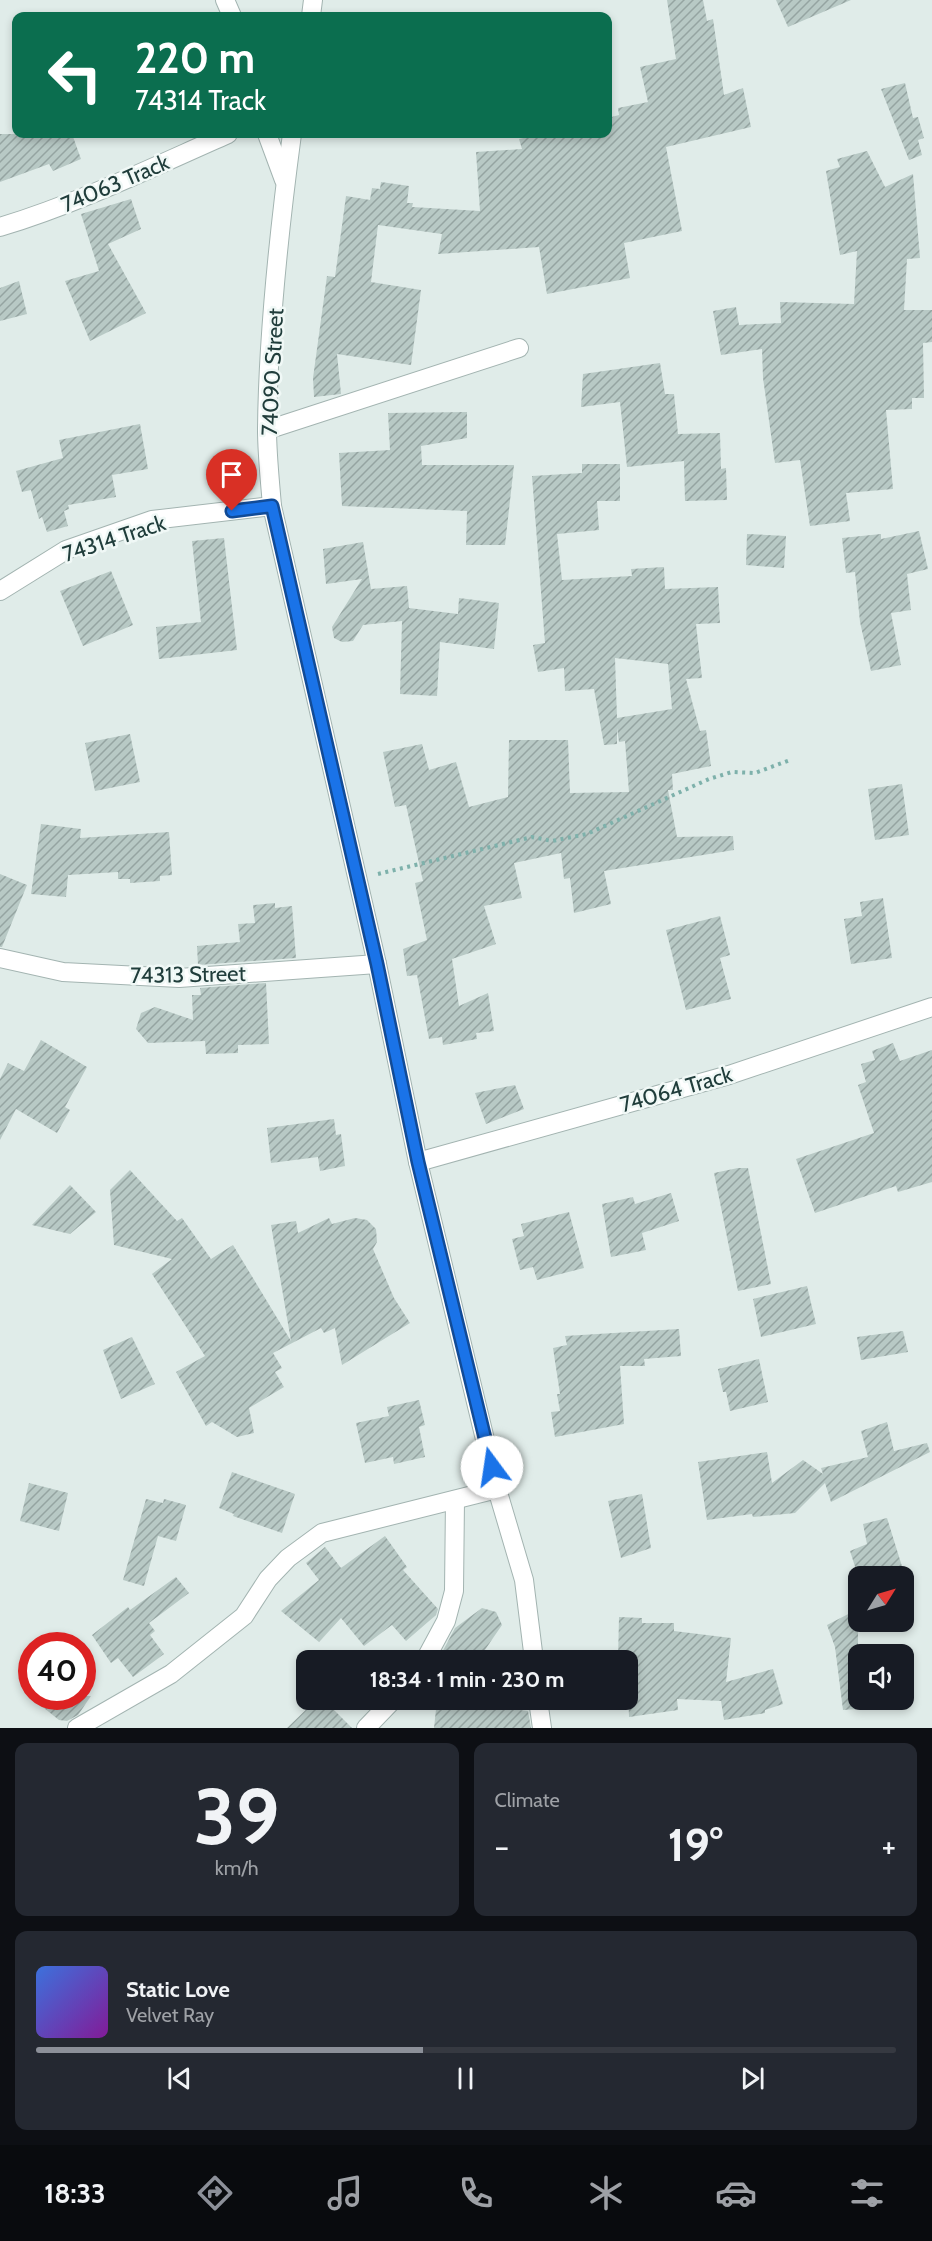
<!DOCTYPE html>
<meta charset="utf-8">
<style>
:root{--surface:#171b24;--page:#242831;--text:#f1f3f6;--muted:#9ea1a6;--line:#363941;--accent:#8c9099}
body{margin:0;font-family:Cabin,sans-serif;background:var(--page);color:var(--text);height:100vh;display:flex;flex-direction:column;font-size:22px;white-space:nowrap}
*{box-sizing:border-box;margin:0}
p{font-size:20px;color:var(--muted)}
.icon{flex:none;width:33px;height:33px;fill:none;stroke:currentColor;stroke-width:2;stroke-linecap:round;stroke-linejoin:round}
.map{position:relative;height:1728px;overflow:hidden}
.sheet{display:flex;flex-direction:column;gap:15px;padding:15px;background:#0d0f14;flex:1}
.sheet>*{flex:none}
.banner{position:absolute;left:12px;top:12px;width:600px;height:126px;border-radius:12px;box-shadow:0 3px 9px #0003;background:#0b6e4f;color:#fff;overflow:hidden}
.needle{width:39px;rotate:53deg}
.tools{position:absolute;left:848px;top:1566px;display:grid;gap:12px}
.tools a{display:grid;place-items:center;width:66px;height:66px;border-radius:12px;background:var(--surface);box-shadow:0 3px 9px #0003;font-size:30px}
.speed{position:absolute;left:18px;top:1632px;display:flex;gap:12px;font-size:30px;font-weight:700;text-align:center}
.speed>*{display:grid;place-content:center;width:78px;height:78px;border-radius:50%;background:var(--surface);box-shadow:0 3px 9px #0003;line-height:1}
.speed .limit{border:9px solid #d22;background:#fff;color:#111}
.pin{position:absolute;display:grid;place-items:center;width:51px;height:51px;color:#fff;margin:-62px -26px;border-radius:50% 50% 50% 0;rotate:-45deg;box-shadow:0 0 6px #0007}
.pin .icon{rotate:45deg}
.me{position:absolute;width:66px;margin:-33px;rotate:346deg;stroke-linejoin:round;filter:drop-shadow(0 0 4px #0008)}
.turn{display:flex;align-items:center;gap:21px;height:126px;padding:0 24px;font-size:27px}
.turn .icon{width:78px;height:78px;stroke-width:2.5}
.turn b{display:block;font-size:42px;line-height:51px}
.big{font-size:45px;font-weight:800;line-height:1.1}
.sheet .card{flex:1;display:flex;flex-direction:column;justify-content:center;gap:9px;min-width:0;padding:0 21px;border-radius:12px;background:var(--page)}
.sheet .dial{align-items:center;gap:0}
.dial b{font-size:78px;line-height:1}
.song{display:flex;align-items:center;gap:18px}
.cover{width:72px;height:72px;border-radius:9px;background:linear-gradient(135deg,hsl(220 70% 55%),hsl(290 70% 35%))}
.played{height:6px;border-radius:3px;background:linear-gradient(90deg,var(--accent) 45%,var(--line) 45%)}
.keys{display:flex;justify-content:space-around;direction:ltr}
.heat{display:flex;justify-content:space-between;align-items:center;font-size:33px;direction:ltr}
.sheet .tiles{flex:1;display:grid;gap:15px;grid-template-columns:1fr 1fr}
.card:last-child{grid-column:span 2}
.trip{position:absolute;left:296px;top:1650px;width:342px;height:60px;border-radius:12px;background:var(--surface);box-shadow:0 3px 9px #0003;font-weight:800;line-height:60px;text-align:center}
.tabs{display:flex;height:96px;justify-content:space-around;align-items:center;background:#090b0e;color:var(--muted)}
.tabs .icon{width:42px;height:42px}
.tabs .active{color:var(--accent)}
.tabs b{font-size:27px;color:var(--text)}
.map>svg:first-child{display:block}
.building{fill:url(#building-hatch);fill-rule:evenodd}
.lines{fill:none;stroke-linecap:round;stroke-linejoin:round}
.minor-casing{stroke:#a3b4b1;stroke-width:20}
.path{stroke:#7eb1ab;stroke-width:4;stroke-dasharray:3 4.5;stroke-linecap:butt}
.minor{stroke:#fff;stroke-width:18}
.route-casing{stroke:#114b97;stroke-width:15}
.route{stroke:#1a73e8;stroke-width:10}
.labels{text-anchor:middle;stroke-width:5;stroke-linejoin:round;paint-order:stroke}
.street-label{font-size:22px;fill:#203d3b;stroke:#f0f8f6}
</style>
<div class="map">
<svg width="932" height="1728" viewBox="0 0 932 1728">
<defs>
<pattern id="building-hatch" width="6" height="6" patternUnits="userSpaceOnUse" patternTransform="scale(1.5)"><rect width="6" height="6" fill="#b8c9c5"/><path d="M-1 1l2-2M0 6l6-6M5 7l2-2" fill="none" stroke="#95a4a1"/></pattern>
</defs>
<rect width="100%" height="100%" fill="#e0ece9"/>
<!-- building -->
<g class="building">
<path d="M667 0H703L707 21 713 19 724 95 743 88 751 127 666 147 682 231 624 243 630 278 547 294 539 247 438 254 442 234 378 225 371 282 421 290 411 365 337 354 341 394 314 397 313 378 327 276 335 277 346 196 370 200 372 188 380 189 381 182 409 186 407 203H413L412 207 480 211 476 152 522 149 519 139 541 134H608V118L619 115 618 108 648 102 640 67 676 59Z"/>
<path d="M776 0H851L788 27Z"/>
<path d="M905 83 913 118 918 117 924 138 918 140 922 155 909 160 881 89Z"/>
<path d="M0 134H72L81 159 53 171 49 164 0 182Z"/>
<path d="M867 151 885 187 913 174 920 258 907 259 904 310H932V342L923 343 924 398H912V409L886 410 893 489 846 493 850 521 810 526 800 460 775 463 763 378 762 349 721 355 713 311 736 307 739 325 781 323 780 302 854 304 857 251 840 255 826 171 840 167 837 159Z"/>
<path d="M131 199 141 229 108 244 146 313 90 341 65 281 99 271 81 214Z"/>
<path d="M19 281 27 314 0 321V288Z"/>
<path d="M660 363 665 394H674L678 434 720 433 721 469 726 468 727 500 685 501 684 461 627 467 620 402 581 407 583 374Z"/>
<path d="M467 412V438L421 446 422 465H514L505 545H466L467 511 342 506 339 453 390 450 388 413Z"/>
<path d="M140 424 148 469 112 475 116 497 68 505 69 509 64 511 68 526 47 532 42 517 39 519 31 490 22 492 16 471 63 458 59 440Z"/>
<path d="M582 464H620V501H597L599 530 557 534 562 580 632 576 631 569 664 567 665 589 718 587 720 623 696 624 702 678 686 679 700 731 706 730 711 766 672 774 673 790H668L677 837 733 836 734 850 604 871 611 904 574 913 570 878 564 879 561 853 514 863 522 898 484 906 496 944 452 959 459 1006 488 993 494 1031 476 1033 477 1039 443 1045 442 1037 429 1039 417 975 407 976 403 949 427 940 415 883 423 881 406 805 395 807 383 752 422 744 429 770 456 762 469 807 508 797 509 740H568L570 793 629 792 625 741 619 742 617 728V744L604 745 594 689 565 691 564 668 538 672 533 645 545 643 532 476 582 473ZM615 658 668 664 672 709 617 718Z"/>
<path d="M919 531 928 569 907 574 911 610 891 613 901 665 871 671 860 622 855 572 846 573 842 538 881 534V539Z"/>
<path d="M747 534 786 536 784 568 746 565Z"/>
<path d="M224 538 237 650 159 659 156 627 201 622 192 541Z"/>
<path d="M363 542 371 589 407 586 409 608 458 614 459 598 499 603 494 649 440 642 437 696 400 694 402 621 363 625 353 641 342 642 334 638 332 627 362 579 326 584 323 549Z"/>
<path d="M111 571 133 625 83 646 60 591Z"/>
<path d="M130 734 140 782 95 791 85 743Z"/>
<path d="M902 784 909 835 875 840 868 789Z"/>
<path d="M41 824 81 829 80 838 169 832 172 875 160 876V881L130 883V879H118V872L68 875 66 897 31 894Z"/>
<path d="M0 874 27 885 2 947H0Z"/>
<path d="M883 898 892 958 851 964 844 919 862 916 860 902Z"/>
<path d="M275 903V908L292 906 296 958 198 965 197 946 240 942 238 924 255 923 253 905Z"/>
<path d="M720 916 730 955 720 958 731 999 686 1010 666 930Z"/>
<path d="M266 983 269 1044 238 1045V1053L206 1054 205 1041 148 1043 136 1029 141 1013 155 1007 193 1020 192 995H201L200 988Z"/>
<path d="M41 1040 87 1067 65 1107 70 1110 57 1133 16 1109 0 1140V1079L8 1063 24 1071Z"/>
<path d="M893 1043 900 1061 932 1050V1182L898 1192 896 1186 815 1213 796 1159 874 1133 858 1085 866 1082 861 1064 875 1060 872 1051Z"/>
<path d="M515 1085 524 1109 486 1124 475 1093Z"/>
<path d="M334 1119 336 1135 341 1134 345 1166 320 1171 318 1157 271 1163 267 1128Z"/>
<path d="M738 1168H748L771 1284 738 1291 714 1173Z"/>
<path d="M130 1170 177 1221 182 1218 211 1259 233 1245 291 1341 271 1225 296 1221 298 1233 329 1218 332 1224 355 1218 367 1220 376 1229 377 1242 373 1249 394 1298 410 1323 342 1365 335 1328 324 1333 321 1328 273 1353 282 1368 275 1372 284 1387 249 1408 254 1433 237 1437 212 1422 206 1426 176 1372 205 1356 152 1274 172 1259 114 1245 110 1190Z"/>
<path d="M70 1185 96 1212 70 1234 32 1225Z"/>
<path d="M671 1193 679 1221 642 1233 646 1250 611 1257 602 1204 633 1197 635 1204Z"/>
<path d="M569 1212 584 1268 537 1280 533 1267 520 1270 512 1239 524 1236 521 1224Z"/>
<path d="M807 1286 816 1324 761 1337 753 1299Z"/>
<path d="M679 1329 681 1356 644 1359 645 1366H620L624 1424 555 1437 551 1412 560 1411 557 1394H560L553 1348 567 1345 565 1336Z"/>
<path d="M903 1331 908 1352 861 1360 857 1337Z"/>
<path d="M132 1337 155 1384 121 1399 103 1350Z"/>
<path d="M759 1359 768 1402 730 1411 726 1392H723L718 1369Z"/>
<path d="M419 1400 425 1425 419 1427 425 1457 394 1464 393 1457 365 1463 356 1423 389 1416 387 1407Z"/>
<path d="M887 1422 894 1451 927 1443 930 1452 831 1502 825 1483 795 1513 753 1517 752 1514 707 1520 698 1462 767 1452 772 1483 803 1460 823 1474 821 1468 868 1457 861 1431Z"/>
<path d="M232 1472 295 1494 282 1533 233 1516 234 1514 219 1508Z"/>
<path d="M29 1483 68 1493 59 1531 20 1521Z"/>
<path d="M642 1494 651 1548 621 1558 608 1501Z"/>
<path d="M146 1499 163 1503 164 1499 186 1505 176 1541 158 1536 144 1586 123 1580Z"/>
<path d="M887 1518 905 1576H858L850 1551 867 1544 863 1524Z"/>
<path d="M385 1536 407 1567 403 1570 438 1609 436 1615 406 1641 392 1625 364 1646 341 1618 319 1642 281 1611 319 1580 306 1563 325 1547 341 1568Z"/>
<path d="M176 1577 189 1593 149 1623 155 1631 150 1635 164 1654 133 1677 118 1658 111 1663 92 1635 128 1607 130 1610Z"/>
<path d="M482 1608 496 1612 502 1625 478 1660H438L455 1628Z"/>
<path d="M858 1609V1709L843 1710 835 1647 827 1625Z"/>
<path d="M619 1617 642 1618V1623H674V1631L731 1638 726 1682 773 1669 783 1704 765 1710V1713L724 1720 721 1701 677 1699 678 1710 629 1717 627 1660H618Z"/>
<path d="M29 1696H91L78 1715 67 1721 59 1720Z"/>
<path d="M437 1700 528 1711 531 1728H434Z"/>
<path d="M315 1701 320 1706 325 1701 352 1728H287Z"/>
</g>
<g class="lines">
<!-- minor casing -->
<g class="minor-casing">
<g id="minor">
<path d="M225 0 232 16"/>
<path d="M311 16 313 0"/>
<path d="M267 134 284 180"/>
<path d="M292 134C279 231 268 331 267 429 267 454 270 481 272 506L377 964 418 1162 497 1489 524 1580 534 1660"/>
<path d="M0 227C79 203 153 167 228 134"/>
<path d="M267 430 519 348"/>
<path d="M0 591 66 550 152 520 272 506"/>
<path d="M0 958 63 972 179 978 377 964"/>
<path d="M418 1162 729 1075 932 1007"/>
<path d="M425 1660 446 1621 454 1591 455 1500"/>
<path d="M538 1700 542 1728"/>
<path d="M77 1728 171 1674 244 1616 268 1579 288 1558 322 1533 497 1489"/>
<path d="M366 1728 393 1700"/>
</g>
</g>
<!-- path -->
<path class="path" d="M378 874 532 837 552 841 587 834 709 779 732 772 755 773 790 760"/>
<!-- minor -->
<use href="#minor" class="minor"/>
</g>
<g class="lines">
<!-- route casing -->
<g class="route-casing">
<path id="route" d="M232 511 272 506 377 964 418 1162 492 1467"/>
</g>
<!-- route -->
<use href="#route" class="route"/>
</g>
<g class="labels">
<!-- street labels -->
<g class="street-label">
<text transform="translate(115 183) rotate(-23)" y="8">74063 Track</text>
<text transform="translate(272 372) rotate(-87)" y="8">74090 Street</text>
<text transform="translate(114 538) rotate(-18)" y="8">74314 Track</text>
<text transform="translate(188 974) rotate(-1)" y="8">74313 Street</text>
<text transform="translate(676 1089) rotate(-16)" y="8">74064 Track</text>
</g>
</g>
</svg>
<div class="tools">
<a><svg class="needle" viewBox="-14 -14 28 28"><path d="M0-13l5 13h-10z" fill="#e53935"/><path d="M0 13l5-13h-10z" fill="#9ea1a6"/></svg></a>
<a><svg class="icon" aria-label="sound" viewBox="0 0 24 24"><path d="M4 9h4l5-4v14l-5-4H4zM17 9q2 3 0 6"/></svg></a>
</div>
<div class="speed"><div class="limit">40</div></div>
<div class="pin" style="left:232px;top:511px;background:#d93025"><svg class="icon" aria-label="arrive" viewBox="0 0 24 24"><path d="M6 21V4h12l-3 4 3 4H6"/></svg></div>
<svg class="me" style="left:492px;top:1467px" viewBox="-20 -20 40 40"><circle r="19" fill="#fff"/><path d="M0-13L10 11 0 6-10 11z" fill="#1a73e8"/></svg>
<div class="trip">18:34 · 1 min · 230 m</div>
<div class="banner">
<div class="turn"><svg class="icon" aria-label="left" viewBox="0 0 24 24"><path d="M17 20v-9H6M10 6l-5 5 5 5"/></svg><div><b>220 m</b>74314 Track</div></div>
</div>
</div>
<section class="sheet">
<div class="tiles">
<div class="card dial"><b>39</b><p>km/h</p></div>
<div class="card"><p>Climate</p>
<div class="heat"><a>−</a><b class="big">19°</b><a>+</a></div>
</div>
<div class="card">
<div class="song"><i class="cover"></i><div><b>Static Love</b><p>Velvet Ray</p></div></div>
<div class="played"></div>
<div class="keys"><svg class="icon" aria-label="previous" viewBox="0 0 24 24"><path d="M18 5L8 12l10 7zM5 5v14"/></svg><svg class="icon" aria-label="pause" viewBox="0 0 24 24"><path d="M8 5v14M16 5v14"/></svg><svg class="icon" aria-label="next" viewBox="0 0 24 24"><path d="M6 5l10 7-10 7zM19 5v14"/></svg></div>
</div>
</div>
</section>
<nav class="tabs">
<b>18:33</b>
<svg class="icon active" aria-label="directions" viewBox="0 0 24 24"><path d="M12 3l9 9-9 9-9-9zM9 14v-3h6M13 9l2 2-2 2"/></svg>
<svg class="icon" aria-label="music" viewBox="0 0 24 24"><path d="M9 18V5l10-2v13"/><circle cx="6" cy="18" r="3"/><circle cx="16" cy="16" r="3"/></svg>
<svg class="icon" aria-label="phone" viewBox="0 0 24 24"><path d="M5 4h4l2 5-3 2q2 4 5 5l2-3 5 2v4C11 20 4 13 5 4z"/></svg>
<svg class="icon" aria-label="climate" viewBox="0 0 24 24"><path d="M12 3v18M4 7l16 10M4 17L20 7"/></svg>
<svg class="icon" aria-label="car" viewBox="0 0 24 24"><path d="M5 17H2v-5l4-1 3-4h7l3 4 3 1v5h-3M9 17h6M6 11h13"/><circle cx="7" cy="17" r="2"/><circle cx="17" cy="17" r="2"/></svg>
<svg class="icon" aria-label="filters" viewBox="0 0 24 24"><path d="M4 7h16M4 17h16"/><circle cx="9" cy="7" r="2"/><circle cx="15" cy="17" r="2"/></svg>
</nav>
